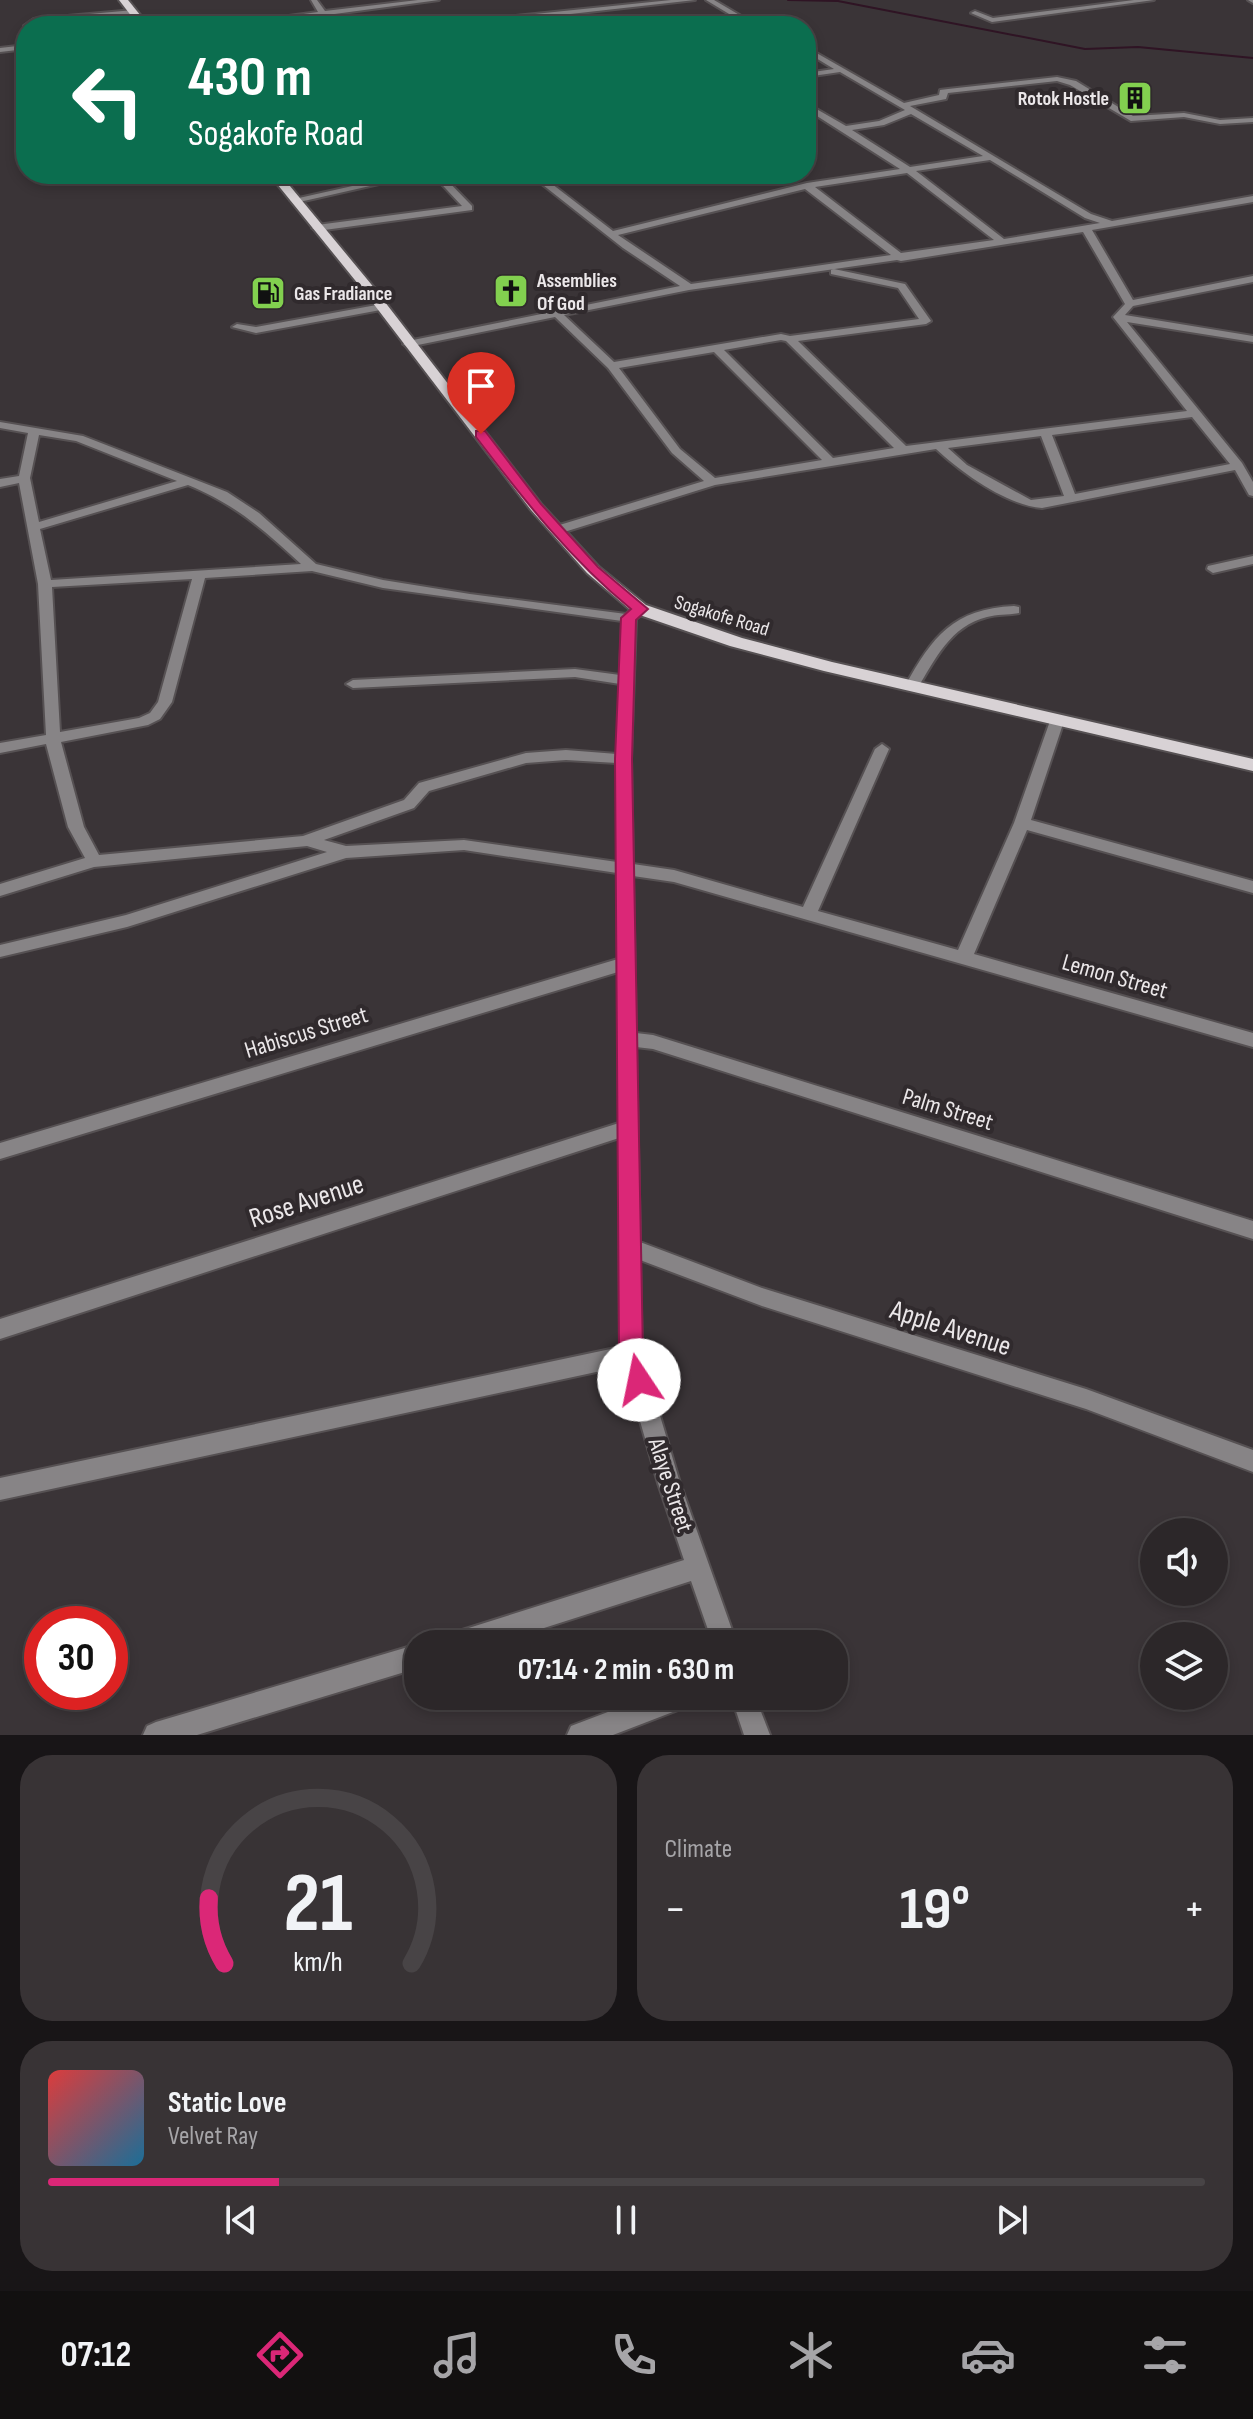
<!DOCTYPE html>
<meta charset="utf-8">
<style>
:root{--surface:#2c2729;--page:#383335;--text:#f1f3f6;--muted:#a6a5a8;--line:#484446;--accent:#db2777}
body{margin:0;font-family:"Sofia Sans Condensed",sans-serif;background:var(--page);color:var(--text);height:100vh;display:flex;flex-direction:column;font-size:30px;white-space:nowrap}
*{box-sizing:border-box;margin:0}
p{font-size:26px;color:var(--muted)}
.icon{flex:none;width:44px;height:44px;fill:none;stroke:currentColor;stroke-width:2;stroke-linecap:round;stroke-linejoin:round}
.map{position:relative;height:1735px;overflow:hidden}
.sheet{display:flex;flex-direction:column;gap:20px;padding:20px;background:#181517;flex:1}
.sheet>*{flex:none}
.banner{position:absolute;left:16px;top:16px;width:800px;height:168px;border-radius:32px;box-shadow:0 4px 12px #0003,0 0 0 2px var(--line);background:#0b6e4f;color:#fff;overflow:hidden}
.tools{position:absolute;left:1140px;top:1518px;display:grid;gap:16px}
.tools a{display:grid;place-items:center;width:88px;height:88px;border-radius:50%;background:var(--surface);box-shadow:0 4px 12px #0003,0 0 0 2px var(--line);font-size:40px}
.speed{position:absolute;left:24px;top:1606px;display:flex;gap:16px;font-size:40px;font-weight:700;text-align:center}
.speed>*{display:grid;place-content:center;width:104px;height:104px;border-radius:50%;background:var(--surface);box-shadow:0 4px 12px #0003,0 0 0 2px var(--line);line-height:1}
.speed .limit{border:12px solid #d22;background:#fff;color:#111}
.pin{position:absolute;display:grid;place-items:center;width:68px;height:68px;color:#fff;margin:-82px -34px;border-radius:50% 50% 50% 0;rotate:-45deg;box-shadow:0 0 8px #0007}
.pin .icon{rotate:45deg}
.me{position:absolute;width:88px;margin:-44px;rotate:349deg;stroke-linejoin:round;filter:drop-shadow(0 0 6px #0008)}
.turn{display:flex;align-items:center;gap:28px;height:168px;padding:0 40px;font-size:36px}
.turn .icon{width:104px;height:104px;stroke-width:2.5}
.turn b{display:block;font-size:56px;line-height:68px}
.big{font-size:60px;font-weight:700;line-height:1.1}
.sheet .widget{flex:1;display:flex;flex-direction:column;justify-content:center;gap:12px;min-width:0;padding:0 28px;border-radius:32px;background:var(--page)}
.sheet .dial{align-items:center;gap:0}
.dial svg{height:208px;overflow:visible;fill:none;stroke:var(--line);stroke-width:7;stroke-linecap:round;text-anchor:middle}
.dial text{fill:var(--text);stroke:none}
.song{display:flex;align-items:center;gap:24px}
.cover{width:96px;height:96px;border-radius:12px;background:linear-gradient(135deg,hsl(0 70% 55%),hsl(200 70% 35%))}
.played{height:8px;border-radius:4px;background:linear-gradient(90deg,var(--accent) 20%,var(--line) 20%)}
.keys{display:flex;justify-content:space-around;direction:ltr}
.heat{display:flex;justify-content:space-between;align-items:center;font-size:44px;direction:ltr}
.sheet .tiles{flex:1;display:grid;gap:20px;grid-template-columns:1fr 1fr}
.widget:last-child{grid-column:span 2}
.trip{position:absolute;left:404px;top:1630px;width:444px;height:80px;border-radius:32px;background:var(--surface);box-shadow:0 4px 12px #0003,0 0 0 2px var(--line);font-weight:700;line-height:80px;text-align:center}
.menu{display:flex;height:128px;justify-content:space-around;align-items:center;background:#121010;color:var(--muted)}
.menu .icon{width:56px;height:56px}
.menu .selected{color:var(--accent)}
.menu b{font-size:36px;color:var(--text)}
.map>svg:first-child{display:block}
.lines{fill:none;stroke-linecap:round;stroke-linejoin:round}
.stream{stroke:#2f1424;stroke-width:2}
.street-casing{stroke:#565153;stroke-width:4}
.primary-casing{stroke:#565153;stroke-width:4}
.street{fill:#878486;fill-rule:evenodd}
.primary{fill:#d8d2d5;fill-rule:evenodd}
.route{fill:#db2777;stroke:#8e194d;stroke-width:2}
.labels{text-anchor:middle;stroke-width:8;stroke-linejoin:round;paint-order:stroke}
.far-poi-label{font-size:20px;font-weight:bold;fill:#ebe7e9;stroke:#302a2d;text-anchor:start}
.far-street-label{font-size:20px;fill:#ebe7e9;stroke:#302a2d}
.street-label{font-size:24px;fill:#ebe7e9;stroke:#302a2d}
.near-street-label{font-size:28px;fill:#ebe7e9;stroke:#302a2d}
</style>
<div class="map">
<svg width="1253" height="1735" viewBox="0 0 1253 1735">
<rect width="100%" height="100%" fill="#3a3437"/>
<g class="lines">
<!-- stream -->
<path class="stream" d="M788 0 838 1 1085 49 1138 47 1253 58"/>
<!-- street casing -->
<g class="street-casing">
<g id="street">
<path d="M311 0H317L325 11 418 0H439L327 15 335 26H327L321 16 237 26H215L318 12Z"/>
<path d="M671 0H695L508 21 498 26H488L506 17Z"/>
<path d="M706 0H714L758 26H749Z"/>
<path d="M1134 0H1154L992 22 971 13 975 11 993 18Z"/>
<path d="M1248 0H1253V3Z"/>
<path d="M134 10 137 14 24 26 34 19Z"/>
<path d="M26 45V49L0 52V48Z"/>
<path d="M806 47 904 103 939 95 940 90 948 89 1057 77 1076 81 1133 116 1184 113 1220 120 1253 118V122L1220 124 1184 117 1131 121 1070 85 1057 81 948 93 946 99 910 106 1091 214 1112 221 1253 196V202L1092 230 1133 300 1253 276V282L1133 306 1125 315 1253 336V342L1127 322 1242 463 1253 482V496L1249 495 1235 470 1042 508C1006 505 962 473 936 449L715 485 561 533H553V527L704 481 672 453 608 368 555 317 408 347 403 344 408 341 680 286 623 248 529 174H539L613 231 807 183 900 169 806 109V103L846 126 879 121 905 110 840 72 806 77V73L834 69 806 52ZM911 114 983 156 910 167 852 130 884 125ZM990 160 1085 218 1100 223 1004 239 916 171ZM907 173 994 240 901 253 815 187ZM805 189 891 255 691 284 618 235ZM1083 232 1125 304 1113 317 1187 411 906 446 798 341 926 324 931 321 905 284 834 269 831 270V274L898 288 919 319 790 336 781 334 614 362 564 315 689 290 897 260 901 261ZM781 340 786 341 894 448 833 458 724 350ZM714 352 822 460 715 478 680 449 619 368ZM1192 417 1230 464 1075 494 1052 435ZM1041 436 1064 496 1031 500 967 465 948 448Z"/>
<path d="M406 174H423L295 203 290 200Z"/>
<path d="M432 174H441L472 206V210L317 231 312 228 317 225 462 206Z"/>
<path d="M382 304 386 305V309L256 333 232 327 237 324 256 327Z"/>
<path d="M0 422 83 436 227 492 259 513 316 564 383 580 470 594 626 614 635 606H645V612L636 619 631 759 633 864 674 870 803 907 875 749 882 744 889 749 818 911 958 950 1014 823 1050 721 1052 718H1062L1064 721 1031 820 1253 881V893L1027 830 974 954 1253 1033V1047L674 882 633 876 636 1033 653 1035 1253 1221V1239L653 1049 636 1047 640 1242 762 1288 1086 1389 1253 1450V1472L1086 1409 762 1306 640 1260 642 1355 680 1483 737 1644H713L691 1581 494 1644H444L447 1635 456 1632 684 1560 658 1483 624 1366 0 1500V1478L620 1347 619 1138 0 1339V1319L619 1123 618 972 0 1159V1143L618 959 617 873 464 850 346 858 127 927 0 957V945L126 915 327 852 307 846 94 867 0 896V884L85 858 68 827 46 744 0 753V743L46 735 38 584 19 483 0 487V479L19 476 28 433 0 428ZM39 435 76 441 177 481 39 522 30 478ZM188 485C235 504 264 530 301 564L51 580 40 529ZM312 571 383 588 622 621 620 675 575 669 353 680 346 684 353 688 575 677 620 684 617 754 566 750 526 753 419 783 404 800 303 836 99 855 84 827 61 742 148 725 160 719 172 702 205 578ZM192 579 158 702 150 713 139 718 60 732 52 587ZM566 760 617 763V862L464 840 346 846 324 840 414 808 429 791 526 763Z"/>
<path d="M1253 556V564L1213 573 1207 569 1208 566Z"/>
<path d="M1014 606 1019 607V613C1008 615 997 614 987 617 950 626 935 660 917 689H907L905 686C933 636 953 609 1014 606Z"/>
<path d="M418 1644V1668L197 1735H143L147 1726 156 1722Z"/>
<path d="M650 1696H694L691 1705 613 1735H567L571 1726Z"/>
<path d="M731 1696H755L770 1735H744Z"/>
</g>
</g>
<!-- primary casing -->
<g class="primary-casing">
<g id="primary">
<path d="M119 0H128L149 26H139Z"/>
<path d="M269 174H280L371 284 541 504 599 567 646 605 742 638 832 662 1253 759V771L824 671 730 646 634 613 587 573 531 510 363 290Z"/>
</g>
</g>
<!-- street -->
<use href="#street" class="street"/>
<!-- primary -->
<use href="#primary" class="primary"/>
</g>
<!-- route -->
<path class="route" d="M476 431H485L541 504 598 567 648 609 636 620 632 759 643 1355 651 1380 647 1388 639 1392 630 1388 619 1355 615 759 621 618 631 609C570 559 524 500 476 437Z"/>
<!-- icons -->
<defs>
<g id="building-square" transform="scale(1.8)"><rect x="-9" y="-9" width="18" height="18" rx="4" fill="#82d04f" stroke="#302a2d"/><path d="M-4-6H4V6H1V3H-1V6H-4ZM-2.5-4.3h1.7v1.8h-1.7ZM.8-4.3h1.7v1.8H.8ZM-2.5-1h1.7V.8h-1.7ZM.8-1h1.7V.8H.8Z" fill="#111"/></g>
<g id="church-square" transform="scale(1.8)"><rect x="-9" y="-9" width="18" height="18" rx="4" fill="#82d04f" stroke="#302a2d"/><path d="M-1.2-6h2.4v3.5h3.3v2.4h-3.3V6h-2.4V-.1h-3.3v-2.4h3.3Z" fill="#111"/></g>
<g id="fuel-square" transform="scale(1.8)"><rect x="-9" y="-9" width="18" height="18" rx="4" fill="#82d04f" stroke="#302a2d"/><path d="M-5.5-6h7V0h2V4h1.3V-2.5L3-4.5l.8-.8L6-3V5H2.5V1h-1V6h-7ZM-4.2-4.7v3.2H.2V-4.7Z" fill="#111"/></g>
</defs>
<g fill-rule="evenodd">
<use href="#building-square" x="1135" y="98"/>
<use href="#church-square" x="511" y="291"/>
<use href="#fuel-square" x="268" y="293"/>
</g>
<g class="labels">
<!-- far-poi labels -->
<g class="far-poi-label">
<text x="1109" y="105" text-anchor="end">Rotok Hostle</text>
<text x="537" y="287">Assemblies<tspan x="537" dy="23">Of God</tspan></text>
<text x="294" y="300">Gas Fradiance</text>
</g>
<!-- far-street labels -->
<g class="far-street-label">
<text transform="translate(722 615) rotate(17)" y="7">Sogakofe Road</text>
</g>
<!-- street labels -->
<g class="street-label">
<text transform="translate(1115 976) rotate(16)" y="8">Lemon Street</text>
<text transform="translate(306 1032) rotate(-17)" y="8">Habiscus Street</text>
<text transform="translate(948 1109) rotate(17)" y="8">Palm Street</text>
<text transform="translate(671 1485) rotate(72)" y="8">Alaye Street</text>
</g>
<!-- near-street labels -->
<g class="near-street-label">
<text transform="translate(306 1200) rotate(-18)" y="10">Rose Avenue</text>
<text transform="translate(951 1327) rotate(18)" y="10">Apple Avenue</text>
</g>
</g>
</svg>
<div class="tools">
<a><svg class="icon" aria-label="sound" viewBox="0 0 24 24"><path d="M4 9h4l5-4v14l-5-4H4zM17 9q2 3 0 6"/></svg></a>
<a><svg class="icon" aria-label="layers" viewBox="0 0 24 24"><path d="M12 4l9 5-9 5-9-5zM3 14l9 5 9-5"/></svg></a>
</div>
<div class="speed"><div class="limit">30</div></div>
<div class="pin" style="left:481px;top:434px;background:#d93025"><svg class="icon" aria-label="arrive" viewBox="0 0 24 24"><path d="M6 21V4h12l-3 4 3 4H6"/></svg></div>
<svg class="me" style="left:639px;top:1380px" viewBox="-20 -20 40 40"><circle r="19" fill="#fff"/><path d="M0-13L10 11 0 6-10 11z" fill="#db2777"/></svg>
<div class="trip">07:14 · 2 min · 630 m</div>
<div class="banner">
<div class="turn"><svg class="icon" aria-label="left" viewBox="0 0 24 24"><path d="M17 20v-9H6M10 6l-5 5 5 5"/></svg><div><b>430 m</b>Sogakofe Road</div></div>
</div>
</div>
<section class="sheet">
<div class="tiles">
<div class="widget dial"><svg viewBox="0 0 100 80">
<path d="M14 69A42 42 0 1 1 86 69"/>
<path d="M14 69A42 42 0 0 1 8 44" stroke="#db2777"/>
<text x="50" y="56" font-size="32" font-weight="700">21</text>
<text x="50" y="72" font-size="11">km/h</text>
</svg></div>
<div class="widget"><p>Climate</p>
<div class="heat"><a>−</a><b class="big">19°</b><a>+</a></div>
</div>
<div class="widget">
<div class="song"><i class="cover"></i><div><b>Static Love</b><p>Velvet Ray</p></div></div>
<div class="played"></div>
<div class="keys"><svg class="icon" aria-label="previous" viewBox="0 0 24 24"><path d="M18 5L8 12l10 7zM5 5v14"/></svg><svg class="icon" aria-label="pause" viewBox="0 0 24 24"><path d="M8 5v14M16 5v14"/></svg><svg class="icon" aria-label="next" viewBox="0 0 24 24"><path d="M6 5l10 7-10 7zM19 5v14"/></svg></div>
</div>
</div>
</section>
<nav class="menu">
<b>07:12</b>
<svg class="icon selected" aria-label="directions" viewBox="0 0 24 24"><path d="M12 3l9 9-9 9-9-9zM9 14v-3h6M13 9l2 2-2 2"/></svg>
<svg class="icon" aria-label="music" viewBox="0 0 24 24"><path d="M9 18V5l10-2v13"/><circle cx="6" cy="18" r="3"/><circle cx="16" cy="16" r="3"/></svg>
<svg class="icon" aria-label="phone" viewBox="0 0 24 24"><path d="M5 4h4l2 5-3 2q2 4 5 5l2-3 5 2v4C11 20 4 13 5 4z"/></svg>
<svg class="icon" aria-label="climate" viewBox="0 0 24 24"><path d="M12 3v18M4 7l16 10M4 17L20 7"/></svg>
<svg class="icon" aria-label="car" viewBox="0 0 24 24"><path d="M5 17H2v-5l4-1 3-4h7l3 4 3 1v5h-3M9 17h6M6 11h13"/><circle cx="7" cy="17" r="2"/><circle cx="17" cy="17" r="2"/></svg>
<svg class="icon" aria-label="filters" viewBox="0 0 24 24"><path d="M4 7h16M4 17h16"/><circle cx="9" cy="7" r="2"/><circle cx="15" cy="17" r="2"/></svg>
</nav>
